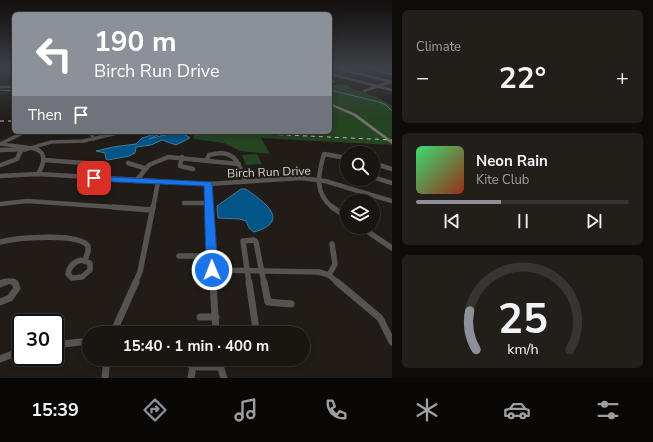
<!DOCTYPE html>
<meta charset="utf-8">
<style>
:root{--surface:#191511;--page:#221e1a;--text:#f1f3f6;--muted:#9f9f9f;--line:#373431;--accent:#8c9099}
body{margin:0;font-family:"Nunito Sans",sans-serif;background:var(--page);color:var(--text);height:100vh;display:flex;flex-direction:column;font-size:15px;white-space:nowrap}
*{box-sizing:border-box;margin:0}
p{font-size:13px;color:var(--muted)}
.icon{flex:none;width:22px;height:22px;fill:none;stroke:currentColor;stroke-width:2;stroke-linecap:round;stroke-linejoin:round}
.map{position:relative;flex:1;overflow:hidden}
.details{display:flex;flex-direction:column;gap:10px;padding:10px;background:#0e0c09;width:261px}
.details>*{flex:none}
.banner{position:absolute;left:12px;top:12px;width:320px;height:122px;border-radius:6px;box-shadow:0 2px 6px #0003,0 0 0 1px var(--line);background:#8c9099;color:#fff;overflow:hidden}
.controls{position:absolute;left:340px;top:146px;display:grid;gap:8px}
.controls a{display:grid;place-items:center;width:40px;height:40px;border-radius:50%;background:var(--surface);box-shadow:0 2px 6px #0003,0 0 0 1px var(--line);font-size:20px}
.speed{position:absolute;left:12px;top:314px;display:flex;gap:8px;font-size:20px;font-weight:700;text-align:center}
.speed>*{display:grid;place-content:center;width:52px;height:52px;border-radius:50%;background:var(--surface);box-shadow:0 2px 6px #0003,0 0 0 1px var(--line);line-height:1}
.speed .limit{border:2px solid #111;border-radius:6px;background:#fff;color:#111}
.pin{position:absolute;display:grid;place-items:center;width:34px;height:34px;color:#fff;margin:-17px;border-radius:8px;box-shadow:0 2px 6px #0006}
.me{position:absolute;width:44px;margin:-22px;rotate:359deg;stroke-linejoin:round;filter:drop-shadow(0 0 3px #0008)}
.turn{display:flex;align-items:center;gap:14px;height:84px;padding:0 16px;font-size:18px}
.turn .icon{width:52px;height:52px;stroke-width:2.5}
.turn b{display:block;font-size:28px;line-height:34px}
.then{display:flex;align-items:center;height:38px;padding:0 16px;background:#0003;gap:8px;font-size:15px}
.big{font-size:30px;font-weight:700;line-height:1.1}
.details .widget{flex:1;display:flex;flex-direction:column;justify-content:center;gap:6px;min-width:0;padding:0 14px;border-radius:6px;background:var(--page)}
.details .dial{align-items:center;gap:0}
.dial svg{height:104px;overflow:visible;fill:none;stroke:var(--line);stroke-width:7;stroke-linecap:round;text-anchor:middle}
.dial text{fill:var(--text);stroke:none}
.song{display:flex;align-items:center;gap:12px}
.cover{width:48px;height:48px;border-radius:6px;background:linear-gradient(135deg,hsl(140 70% 55%),hsl(10 70% 35%))}
.played{height:4px;border-radius:2px;background:linear-gradient(90deg,var(--accent) 40%,var(--line) 40%)}
.keys{display:flex;justify-content:space-around;direction:ltr}
.heat{display:flex;justify-content:space-between;align-items:center;font-size:22px;direction:ltr}
.trip{position:absolute;left:82px;top:326px;width:228px;height:40px;border-radius:20px;background:var(--surface);box-shadow:0 2px 6px #0003,0 0 0 1px var(--line);font-weight:700;line-height:40px;text-align:center}
.tabs{display:flex;height:64px;justify-content:space-around;align-items:center;background:#0a0807;color:var(--muted)}
.tabs .icon{width:28px;height:28px}
.tabs .selected{color:var(--accent)}
.tabs b{font-size:18px;color:var(--text)}
main{display:flex;flex:1;min-height:0}
.map>svg:first-child{display:block}
.green{fill:#244422}
.water{fill:#025586;stroke:#427b9c}
.lines{fill:none;stroke-linecap:round;stroke-linejoin:round}
.stream{stroke:#427b9c;stroke-width:1}
.street-far4{stroke:#575352;stroke-width:2.5}
.street-far3{stroke:#575352;stroke-width:3.5}
.street-far2{stroke:#575352;stroke-width:4.5}
.street-far1{stroke:#575352;stroke-width:5.5}
.street{stroke:#575352;stroke-width:7}
.secondary{fill:#787271;fill-rule:evenodd}
.rail{stroke:#bbb7b4;stroke-width:1;stroke-dasharray:4 4;stroke-linecap:butt}
.route{fill:#1a73e8;stroke:#114b97}
.labels{text-anchor:middle;stroke-width:4;stroke-linejoin:round;paint-order:stroke}
.street-label{font-size:12px;fill:#d7d3d0;stroke:#211c17}
</style>
<main>
<div class="map">
<svg width="392" height="378" viewBox="0 0 392 378">
<rect width="100%" height="100%" fill="#211c17"/>
<!-- green -->
<g class="green">
<path d="M338 84 347 85 353 89 377 97 392 106V145L261 138 270 154 240 151 224 143 194 139 192 132H182H330V86Z"/>
<path d="M257 154 262 164 246 165 242 155Z"/>
</g>
<!-- water -->
<g class="water">
<path d="M155 134 158 135 149 139C162 136 180 129 190 138L176 145 162 140 151 145 136 147 135 153 129 156 108 160 106 159 105 153 96 151 113 147 136 144 142 138Z"/>
<path d="M241 189H246C264 202 292 221 254 232L249 228 246 221 240 219 218 218 217 206Z"/>
</g>
<g class="lines">
<!-- stream -->
<g class="stream">
<path d="M0 90 14 91"/>
<path d="M330 90 379 102 386 105 392 111"/>
</g>
<!-- street-far4 -->
<g class="street-far4">
<path d="M367 68 392 74"/>
<path d="M340 69 392 82"/>
<path d="M330 70 334 71"/>
<path d="M330 74 392 90"/>
<path d="M330 80 334 82"/>
<path d="M0 87H14"/>
<path d="M364 91 390 82"/>
</g>
<!-- street-far3 -->
<g class="street-far3">
<path d="M90 132 94 139"/>
<path d="M0 144 26 147 38 150"/>
<path d="M0 144 25 132"/>
<path d="M24 150 51 142 83 141 122 132"/>
</g>
<!-- street-far2 -->
<g class="street-far2">
<path d="M36 149C48 154 43 165 38 174"/>
<path d="M0 150 27 149"/>
<path d="M182 157 180 166 193 169"/>
<path d="M44 160 84 163"/>
<path d="M207 160 209 155C233 148 239 161 245 181"/>
<path d="M128 163 144 168"/>
<path d="M373 163 392 169"/>
<path d="M1 165 17 159 21 150"/>
<path d="M0 176 38 174 208 184 301 178 325 181 392 201"/>
<path d="M373 177 392 183"/>
<path d="M136 181 149 165 168 157 239 164"/>
<path d="M208 184 209 208"/>
<path d="M184 203H209"/>
<path d="M0 204 27 201 127 208"/>
<path d="M153 208 158 182"/>
<path d="M333 208C314 193 318 175 324 154L347 158"/>
</g>
<!-- street-far1 -->
<g class="street-far1">
<path d="M113 207 151 210"/>
<path d="M209 207 213 283"/>
<path d="M332 207 347 217"/>
<path d="M361 227 392 248"/>
<path d="M0 242C16 238 78 232 88 246V251L85 261"/>
<path d="M179 256H212"/>
<path d="M81 260 90 263V270L82 277 72 278 68 274C69 266 74 262 81 260Z"/>
<path d="M212 270 319 272 329 275 338 283"/>
<path d="M329 275 335 264 332 244"/>
<path d="M2 283 9 281 15 283"/>
<path d="M135 283 140 272 153 207"/>
<path d="M249 283 243 241 254 240 256 242 264 283"/>
</g>
<!-- street -->
<g class="street">
<path d="M213 282 216 333"/>
<path d="M249 282 256 329"/>
<path d="M264 282 268 302 291 304"/>
<path d="M337 282 380 318 392 342"/>
<path d="M0 284 5 282"/>
<path d="M0 302 10 298 17 288 15 283 13 282"/>
<path d="M200 317H216"/>
<path d="M113 333 136 282"/>
<path d="M55 345 89 341"/>
<path d="M0 359 21 351"/>
<path d="M172 359 198 367H220"/>
<path d="M218 359 224 378"/>
<path d="M105 378 107 359"/>
<path d="M191 378 193 366"/>
</g>
<!-- secondary -->
<path class="secondary" d="M330 103 356 114 392 141V144L354 116 330 105Z"/>
<!-- rail -->
<g class="rail">
<path d="M0 121H14"/>
<path d="M223 132 392 140"/>
</g>
</g>
<!-- sky -->
<linearGradient id="sky" x2="0" y2="1"><stop stop-color="#120f0d"/><stop offset="0.56" stop-color="#3d4047"/><stop offset="1" stop-color="#3d4047" stop-opacity="0"/></linearGradient>
<rect width="392" height="121" fill="url(#sky)"/>
<!-- route -->
<path class="route" d="M91 176 212 182 218 270 216 273 212 274 208 273 206 270 204 186 94 181 90 178Z"/>
<g class="labels">
<!-- street labels -->
<g class="street-label">
<text transform="translate(269 172) rotate(-2)" y="4">Birch Run Drive</text>
</g>
</g>
</svg>
<div class="controls">
<a><svg class="icon" aria-label="search" viewBox="0 0 24 24"><circle cx="10" cy="10" r="6"/><path d="M15 15l6 6"/></svg></a>
<a><svg class="icon" aria-label="layers" viewBox="0 0 24 24"><path d="M12 4l9 5-9 5-9-5zM3 14l9 5 9-5"/></svg></a>
</div>
<div class="speed"><div class="limit">30</div></div>
<div class="pin" style="left:94px;top:178px;background:#d93025"><svg class="icon" aria-label="arrive" viewBox="0 0 24 24"><path d="M6 21V4h12l-3 4 3 4H6"/></svg></div>
<svg class="me" style="left:212px;top:270px" viewBox="-20 -20 40 40"><circle r="17" fill="#1a73e8" stroke="#fff" stroke-width="3"/><path d="M0-11L8 9 0 5-8 9z" fill="#fff"/></svg>
<div class="trip">15:40 · 1 min · 400 m</div>
<div class="banner">
<div class="turn"><svg class="icon" aria-label="left" viewBox="0 0 24 24"><path d="M17 20v-9H6M10 6l-5 5 5 5"/></svg><div><b>190 m</b>Birch Run Drive</div></div>
<div class="then">Then<svg class="icon" aria-label="arrive" viewBox="0 0 24 24"><path d="M6 21V4h12l-3 4 3 4H6"/></svg></div>
</div>
</div>
<section class="details">
<div class="widget"><p>Climate</p>
<div class="heat"><a>−</a><b class="big">22°</b><a>+</a></div>
</div>
<div class="widget">
<div class="song"><i class="cover"></i><div><b>Neon Rain</b><p>Kite Club</p></div></div>
<div class="played"></div>
<div class="keys"><svg class="icon" aria-label="previous" viewBox="0 0 24 24"><path d="M18 5L8 12l10 7zM5 5v14"/></svg><svg class="icon" aria-label="pause" viewBox="0 0 24 24"><path d="M8 5v14M16 5v14"/></svg><svg class="icon" aria-label="next" viewBox="0 0 24 24"><path d="M6 5l10 7-10 7zM19 5v14"/></svg></div>
</div>
<div class="widget dial"><svg viewBox="0 0 100 80">
<path d="M14 69A42 42 0 1 1 86 69"/>
<path d="M14 69A42 42 0 0 1 9 39" stroke="#8c9099"/>
<text x="50" y="56" font-size="32" font-weight="700">25</text>
<text x="50" y="72" font-size="11">km/h</text>
</svg></div>
</section>
</main>
<nav class="tabs">
<b>15:39</b>
<svg class="icon selected" aria-label="directions" viewBox="0 0 24 24"><path d="M12 3l9 9-9 9-9-9zM9 14v-3h6M13 9l2 2-2 2"/></svg>
<svg class="icon" aria-label="music" viewBox="0 0 24 24"><path d="M9 18V5l10-2v13"/><circle cx="6" cy="18" r="3"/><circle cx="16" cy="16" r="3"/></svg>
<svg class="icon" aria-label="phone" viewBox="0 0 24 24"><path d="M5 4h4l2 5-3 2q2 4 5 5l2-3 5 2v4C11 20 4 13 5 4z"/></svg>
<svg class="icon" aria-label="climate" viewBox="0 0 24 24"><path d="M12 3v18M4 7l16 10M4 17L20 7"/></svg>
<svg class="icon" aria-label="car" viewBox="0 0 24 24"><path d="M5 17H2v-5l4-1 3-4h7l3 4 3 1v5h-3M9 17h6M6 11h13"/><circle cx="7" cy="17" r="2"/><circle cx="17" cy="17" r="2"/></svg>
<svg class="icon" aria-label="filters" viewBox="0 0 24 24"><path d="M4 7h16M4 17h16"/><circle cx="9" cy="7" r="2"/><circle cx="15" cy="17" r="2"/></svg>
</nav>
